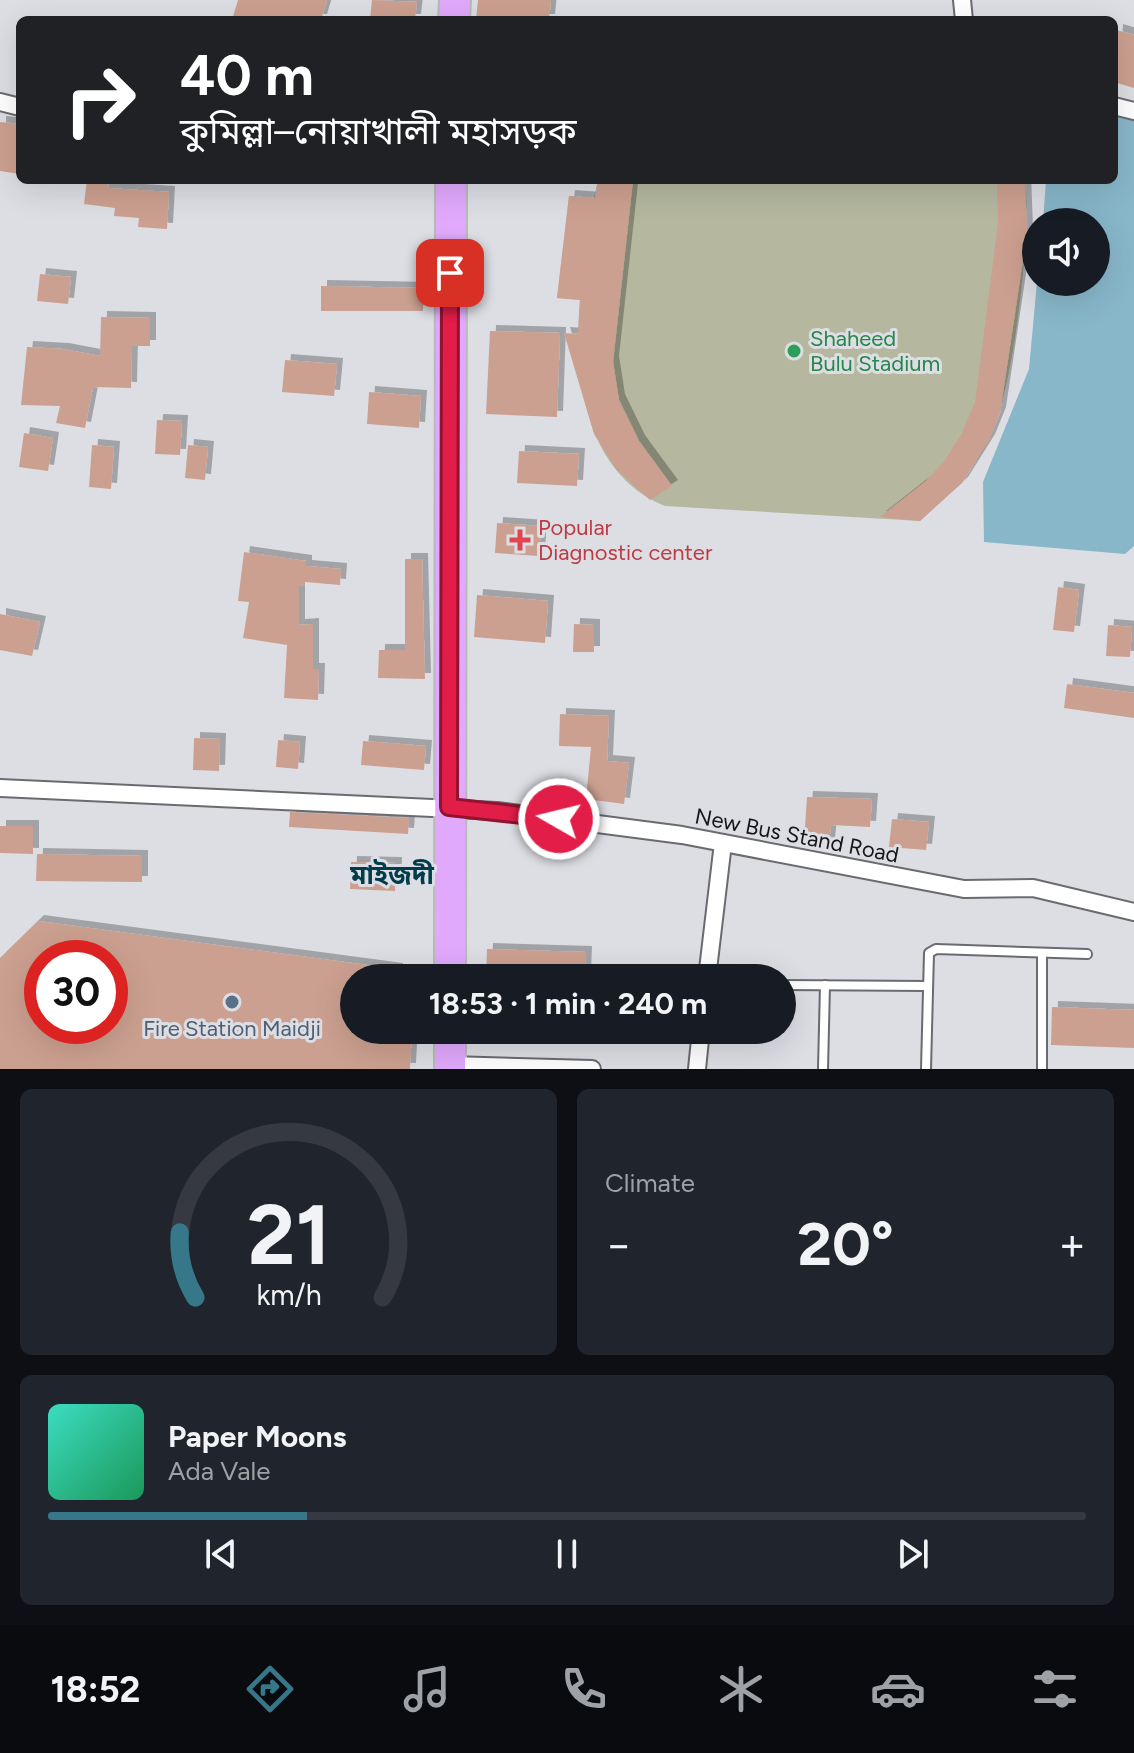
<!DOCTYPE html>
<meta charset="utf-8">
<style>
:root{--surface:#171b24;--page:#20242c;--text:#f1f3f6;--muted:#9ea1a6;--line:#363941;--accent:#36778a}
body{margin:0;font-family:Figtree,"Noto Sans Bengali",sans-serif;background:var(--page);color:var(--text);height:100vh;display:flex;flex-direction:column;font-size:30px;white-space:nowrap}
*{box-sizing:border-box;margin:0}
p{font-size:26px;color:var(--muted)}
.icon{flex:none;width:44px;height:44px;fill:none;stroke:currentColor;stroke-width:2;stroke-linecap:round;stroke-linejoin:round}
.map{position:relative;height:1069px;overflow:hidden}
.side{display:flex;flex-direction:column;gap:20px;padding:20px;background:#0d0f14;flex:1}
.side>*{flex:none}
.guide{position:absolute;left:16px;top:16px;width:1102px;height:168px;border-radius:12px;box-shadow:0 8px 32px #0002;background:#202124;color:#fff;overflow:hidden}
.tools{position:absolute;left:1022px;top:208px;display:grid;gap:16px}
.tools a{display:grid;place-items:center;width:88px;height:88px;border-radius:50%;background:var(--surface);box-shadow:0 8px 32px #0002;font-size:40px}
.speed{position:absolute;left:24px;top:940px;display:flex;gap:16px;font-size:40px;font-weight:700;text-align:center}
.speed>*{display:grid;place-content:center;width:104px;height:104px;border-radius:50%;background:var(--surface);box-shadow:0 8px 32px #0002;line-height:1}
.speed .limit{border:12px solid #d22;background:#fff;color:#111}
.pin{position:absolute;display:grid;place-items:center;width:68px;height:68px;color:#fff;margin:-34px;border-radius:16px;box-shadow:0 4px 12px #0006}
.me{position:absolute;width:88px;margin:-44px;rotate:278deg;stroke-linejoin:round;filter:drop-shadow(0 0 6px #0008)}
.turn{display:flex;align-items:center;gap:28px;height:168px;padding:0 32px;font-size:36px}
.turn .icon{width:104px;height:104px;stroke-width:2.5}
.turn b{display:block;font-size:56px;line-height:68px}
.big{font-size:60px;font-weight:700;line-height:1.1}
.side .widget{flex:1;display:flex;flex-direction:column;justify-content:center;gap:12px;min-width:0;padding:0 28px;border-radius:12px;background:var(--page)}
.side .dial{align-items:center;gap:0}
.dial svg{height:208px;overflow:visible;fill:none;stroke:var(--line);stroke-width:7;stroke-linecap:round;text-anchor:middle}
.dial text{fill:var(--text);stroke:none}
.song{display:flex;align-items:center;gap:24px}
.cover{width:96px;height:96px;border-radius:12px;background:linear-gradient(135deg,hsl(170 70% 55%),hsl(150 70% 35%))}
.played{height:8px;border-radius:4px;background:linear-gradient(90deg,var(--accent) 25%,var(--line) 25%)}
.keys{display:flex;justify-content:space-around;direction:ltr}
.heat{display:flex;justify-content:space-between;align-items:center;font-size:44px;direction:ltr}
.side .tiles{flex:1;display:grid;gap:20px;grid-template-columns:1fr 1fr}
.widget:last-child{grid-column:span 2}
.trip{position:absolute;left:340px;top:964px;width:456px;height:80px;border-radius:40px;background:var(--surface);box-shadow:0 8px 32px #0002;font-weight:700;line-height:80px;text-align:center}
.dock{display:flex;height:128px;justify-content:space-around;align-items:center;background:#090b0e;color:var(--muted)}
.dock .icon{width:56px;height:56px}
.dock .active{color:var(--accent)}
.dock b{font-size:36px;color:var(--text)}
.map>svg:first-child{display:block}
.green{fill:#b5b89f}
.water{fill:#88b7ca}
.building{fill:#cca090;fill-rule:evenodd;filter:url(#shadow)}
.lines{fill:none;stroke-linecap:round;stroke-linejoin:round}
.lane-casing{stroke:#6a6b70;stroke-width:12}
.street-casing{stroke:#6a6b70;stroke-width:20}
.highway-casing{stroke:#b9b9ba;stroke-width:34}
.lane{stroke:#fff;stroke-width:8}
.street{stroke:#fff;stroke-width:16}
.highway{stroke:#e1a9fc;stroke-width:30}
.route-casing{stroke:#92132f;stroke-width:20}
.route{stroke:#e11d48;stroke-width:14}
.leisure-dot{fill:#2e9e5b;stroke:#dddee4;stroke-width:3}
.health-dot{fill:#e0444e;stroke:#dddee4;stroke-width:3}
.service-dot{fill:#5c6f8a;stroke:#dddee4;stroke-width:3}
.labels{text-anchor:middle;stroke-width:6;stroke-linejoin:round;paint-order:stroke}
.leisure-label{font-size:22px;fill:#27864d;stroke:#dddee4;text-anchor:start}
.health-label{font-size:22px;fill:#be3a42;stroke:#dddee4;text-anchor:start}
.street-label{font-size:22px;fill:#161618;stroke:#dddee4}
.service-label{font-size:22px;fill:#4e5e75;stroke:#dddee4}
.quarter-label{font-size:26px;font-weight:bold;fill:#003c4a;stroke:#dddee4}
</style>
<div class="map">
<svg width="1134" height="1069" viewBox="0 0 1134 1069">
<defs>
<filter id="shadow"><feDropShadow dx="6" dy="-6" stdDeviation="0" flood-color="#0004"/></filter>
</defs>
<rect width="100%" height="100%" fill="#dddee4"/>
<!-- green -->
<path class="green" d="M598 180H1025C1032 232 1013 396 988 442 970 474 947 496 920 521L665 506C585 474 573 376 580 300L557 298 569 196 594 198Z"/>
<!-- water -->
<path class="water" d="M1114 115 1134 119V546L1125 554 984 542 983 482 1029 369 1037 282H1096V222H1043L1046 180H1114Z"/>
<!-- building -->
<g class="building">
<path d="M238 0H327L321 20H232Z"/>
<path d="M372 0 417 2 415 20H370Z"/>
<path d="M478 0H551L549 20H476Z"/>
<path d="M1117 30 1134 35V88L1114 82Z"/>
<path d="M0 122 20 124V174L0 171Z"/>
<path d="M87 180H109L108 188 169 192 167 229 138 227 139 218 114 216 115 208 84 204Z"/>
<path d="M598 180H633L613 362 619 400 639 441 672 486 650 500 617 470 594 434 564 333 578 334 580 300 557 298 569 196 595 198Z"/>
<path d="M997 180H1025L1027 233 1000 413 989 440 962 483 920 521 880 517 926 481 945 460 962 433 975 402 998 223Z"/>
<path d="M40 274 71 277 68 304 37 301Z"/>
<path d="M321 286 424 288 423 311H321Z"/>
<path d="M101 317 150 318V346H132L131 388 93 387 85 428 56 423 60 406 21 405 27 347 63 349 100 356Z"/>
<path d="M490 331 560 333 557 417 486 414Z"/>
<path d="M285 360 337 364 334 396 282 392Z"/>
<path d="M369 392 421 396 419 428 367 424Z"/>
<path d="M157 420 182 421 180 455 155 454Z"/>
<path d="M24 433 53 438 48 471 19 467Z"/>
<path d="M92 445 114 447 111 489 89 487Z"/>
<path d="M188 445 208 447 205 480 185 478Z"/>
<path d="M519 451 579 454 577 486 517 483Z"/>
<path d="M497 523 541 526 539 556 495 553Z"/>
<path d="M244 552 306 561V566L341 569 340 585 305 582V586H299V625L313 624V669H319L318 700 284 698 287 645 243 638 249 602 238 601Z"/>
<path d="M405 559H422L425 679 378 678 379 650H405Z"/>
<path d="M1058 587 1079 590 1074 632 1053 630Z"/>
<path d="M477 595 548 601 545 643 474 637Z"/>
<path d="M0 614 40 622 32 656 0 650Z"/>
<path d="M574 624 594 625V652H573Z"/>
<path d="M1108 625 1132 627 1130 657 1106 656Z"/>
<path d="M1067 684 1134 693V718L1064 708Z"/>
<path d="M560 714 609 716 607 761 629 763 624 804 586 799 591 747 559 746Z"/>
<path d="M194 738 220 739 219 771 193 770Z"/>
<path d="M278 740 300 742 298 769 276 767Z"/>
<path d="M363 741 426 746 424 770 361 765Z"/>
<path d="M807 797 872 799 870 827 831 825 829 844 804 842Z"/>
<path d="M290 812 409 818 408 834 289 827Z"/>
<path d="M892 819 929 822 926 850 889 847Z"/>
<path d="M0 826H33V854L0 853Z"/>
<path d="M37 854 142 856V882L36 881Z"/>
<path d="M351 862 396 863 395 891 350 889Z"/>
<path d="M38 921 397 969V978H354V1030H412L410 1069H0V958ZM42 958H110V1026H42Z"/>
<path d="M487 949 586 952 585 978H486Z"/>
<path d="M1052 1007 1134 1010V1048L1051 1045Z"/>
</g>
<g class="lines">
<!-- lane casing -->
<g class="lane-casing">
<g id="lane">
<path d="M782 985 927 986"/>
<path d="M823 1069 825 985"/>
<path d="M926 1069 929 953 936 949 1087 954"/>
<path d="M1042 1069V953"/>
</g>
</g>
<!-- street casing -->
<g class="street-casing">
<g id="street">
<path d="M962 0 964 20"/>
<path d="M0 102 20 107"/>
<path d="M1114 106 1134 111"/>
<path d="M0 788 497 811 682 835 964 889 1033 888 1134 912"/>
<path d="M707 978 723 843"/>
<path d="M450 1065 592 1069"/>
<path d="M697 1069 701 1030"/>
</g>
</g>
<!-- highway casing -->
<g class="highway-casing">
<g id="highway">
<path d="M454 20 455 0"/>
<path d="M450 978 451 180"/>
<path d="M450 1030V1069"/>
</g>
</g>
<!-- lane -->
<use href="#lane" class="lane"/>
<!-- street -->
<use href="#street" class="street"/>
<!-- highway -->
<use href="#highway" class="highway"/>
</g>
<g class="lines">
<!-- route casing -->
<g class="route-casing">
<path id="route" d="M450 273 449 807 559 819"/>
</g>
<!-- route -->
<use href="#route" class="route"/>
</g>
<!-- markers -->
<circle class="leisure-dot" cx="794" cy="351" r="8"/>
<path class="health-dot" d="M516 528h8v8h8v8h-8v8h-8v-8h-8v-8h8z"/>
<circle class="service-dot" cx="232" cy="1002" r="8"/>
<g class="labels">
<!-- leisure labels -->
<g class="leisure-label">
<text x="810" y="346">Shaheed<tspan x="810" dy="25">Bulu Stadium</tspan></text>
</g>
<!-- health labels -->
<g class="health-label">
<text x="538" y="535">Popular<tspan x="538" dy="25">Diagnostic center</tspan></text>
</g>
<!-- street labels -->
<g class="street-label">
<text transform="translate(797 835) rotate(11)" y="8">New Bus Stand Road</text>
</g>
<!-- service labels -->
<g class="service-label">
<text x="232" y="1036">Fire Station Maidji</text>
</g>
<!-- quarter labels -->
<g class="quarter-label">
<text x="392" y="884">মাইজদী</text>
</g>
</g>
</svg>
<div class="tools">
<a><svg class="icon" aria-label="sound" viewBox="0 0 24 24"><path d="M4 9h4l5-4v14l-5-4H4zM17 9q2 3 0 6"/></svg></a>
</div>
<div class="speed"><div class="limit">30</div></div>
<div class="pin" style="left:450px;top:273px;background:#d93025"><svg class="icon" aria-label="arrive" viewBox="0 0 24 24"><path d="M6 21V4h12l-3 4 3 4H6"/></svg></div>
<svg class="me" style="left:559px;top:819px" viewBox="-20 -20 40 40"><circle r="17" fill="#e11d48" stroke="#fff" stroke-width="3"/><path d="M0-11L8 9 0 5-8 9z" fill="#fff"/></svg>
<div class="trip">18:53 · 1 min · 240 m</div>
<div class="guide">
<div class="turn"><svg class="icon" aria-label="right" viewBox="0 0 24 24"><path d="M7 20v-9h11M14 6l5 5-5 5"/></svg><div><b>40 m</b>কুমিল্লা–নোয়াখালী মহাসড়ক</div></div>
</div>
</div>
<section class="side">
<div class="tiles">
<div class="widget dial"><svg viewBox="0 0 100 80">
<path d="M14 69A42 42 0 1 1 86 69"/>
<path d="M14 69A42 42 0 0 1 8 44" stroke="#36778a"/>
<text x="50" y="56" font-size="32" font-weight="700">21</text>
<text x="50" y="72" font-size="11">km/h</text>
</svg></div>
<div class="widget"><p>Climate</p>
<div class="heat"><a>−</a><b class="big">20°</b><a>+</a></div>
</div>
<div class="widget">
<div class="song"><i class="cover"></i><div><b>Paper Moons</b><p>Ada Vale</p></div></div>
<div class="played"></div>
<div class="keys"><svg class="icon" aria-label="previous" viewBox="0 0 24 24"><path d="M18 5L8 12l10 7zM5 5v14"/></svg><svg class="icon" aria-label="pause" viewBox="0 0 24 24"><path d="M8 5v14M16 5v14"/></svg><svg class="icon" aria-label="next" viewBox="0 0 24 24"><path d="M6 5l10 7-10 7zM19 5v14"/></svg></div>
</div>
</div>
</section>
<nav class="dock">
<b>18:52</b>
<svg class="icon active" aria-label="directions" viewBox="0 0 24 24"><path d="M12 3l9 9-9 9-9-9zM9 14v-3h6M13 9l2 2-2 2"/></svg>
<svg class="icon" aria-label="music" viewBox="0 0 24 24"><path d="M9 18V5l10-2v13"/><circle cx="6" cy="18" r="3"/><circle cx="16" cy="16" r="3"/></svg>
<svg class="icon" aria-label="phone" viewBox="0 0 24 24"><path d="M5 4h4l2 5-3 2q2 4 5 5l2-3 5 2v4C11 20 4 13 5 4z"/></svg>
<svg class="icon" aria-label="climate" viewBox="0 0 24 24"><path d="M12 3v18M4 7l16 10M4 17L20 7"/></svg>
<svg class="icon" aria-label="car" viewBox="0 0 24 24"><path d="M5 17H2v-5l4-1 3-4h7l3 4 3 1v5h-3M9 17h6M6 11h13"/><circle cx="7" cy="17" r="2"/><circle cx="17" cy="17" r="2"/></svg>
<svg class="icon" aria-label="filters" viewBox="0 0 24 24"><path d="M4 7h16M4 17h16"/><circle cx="9" cy="7" r="2"/><circle cx="15" cy="17" r="2"/></svg>
</nav>
